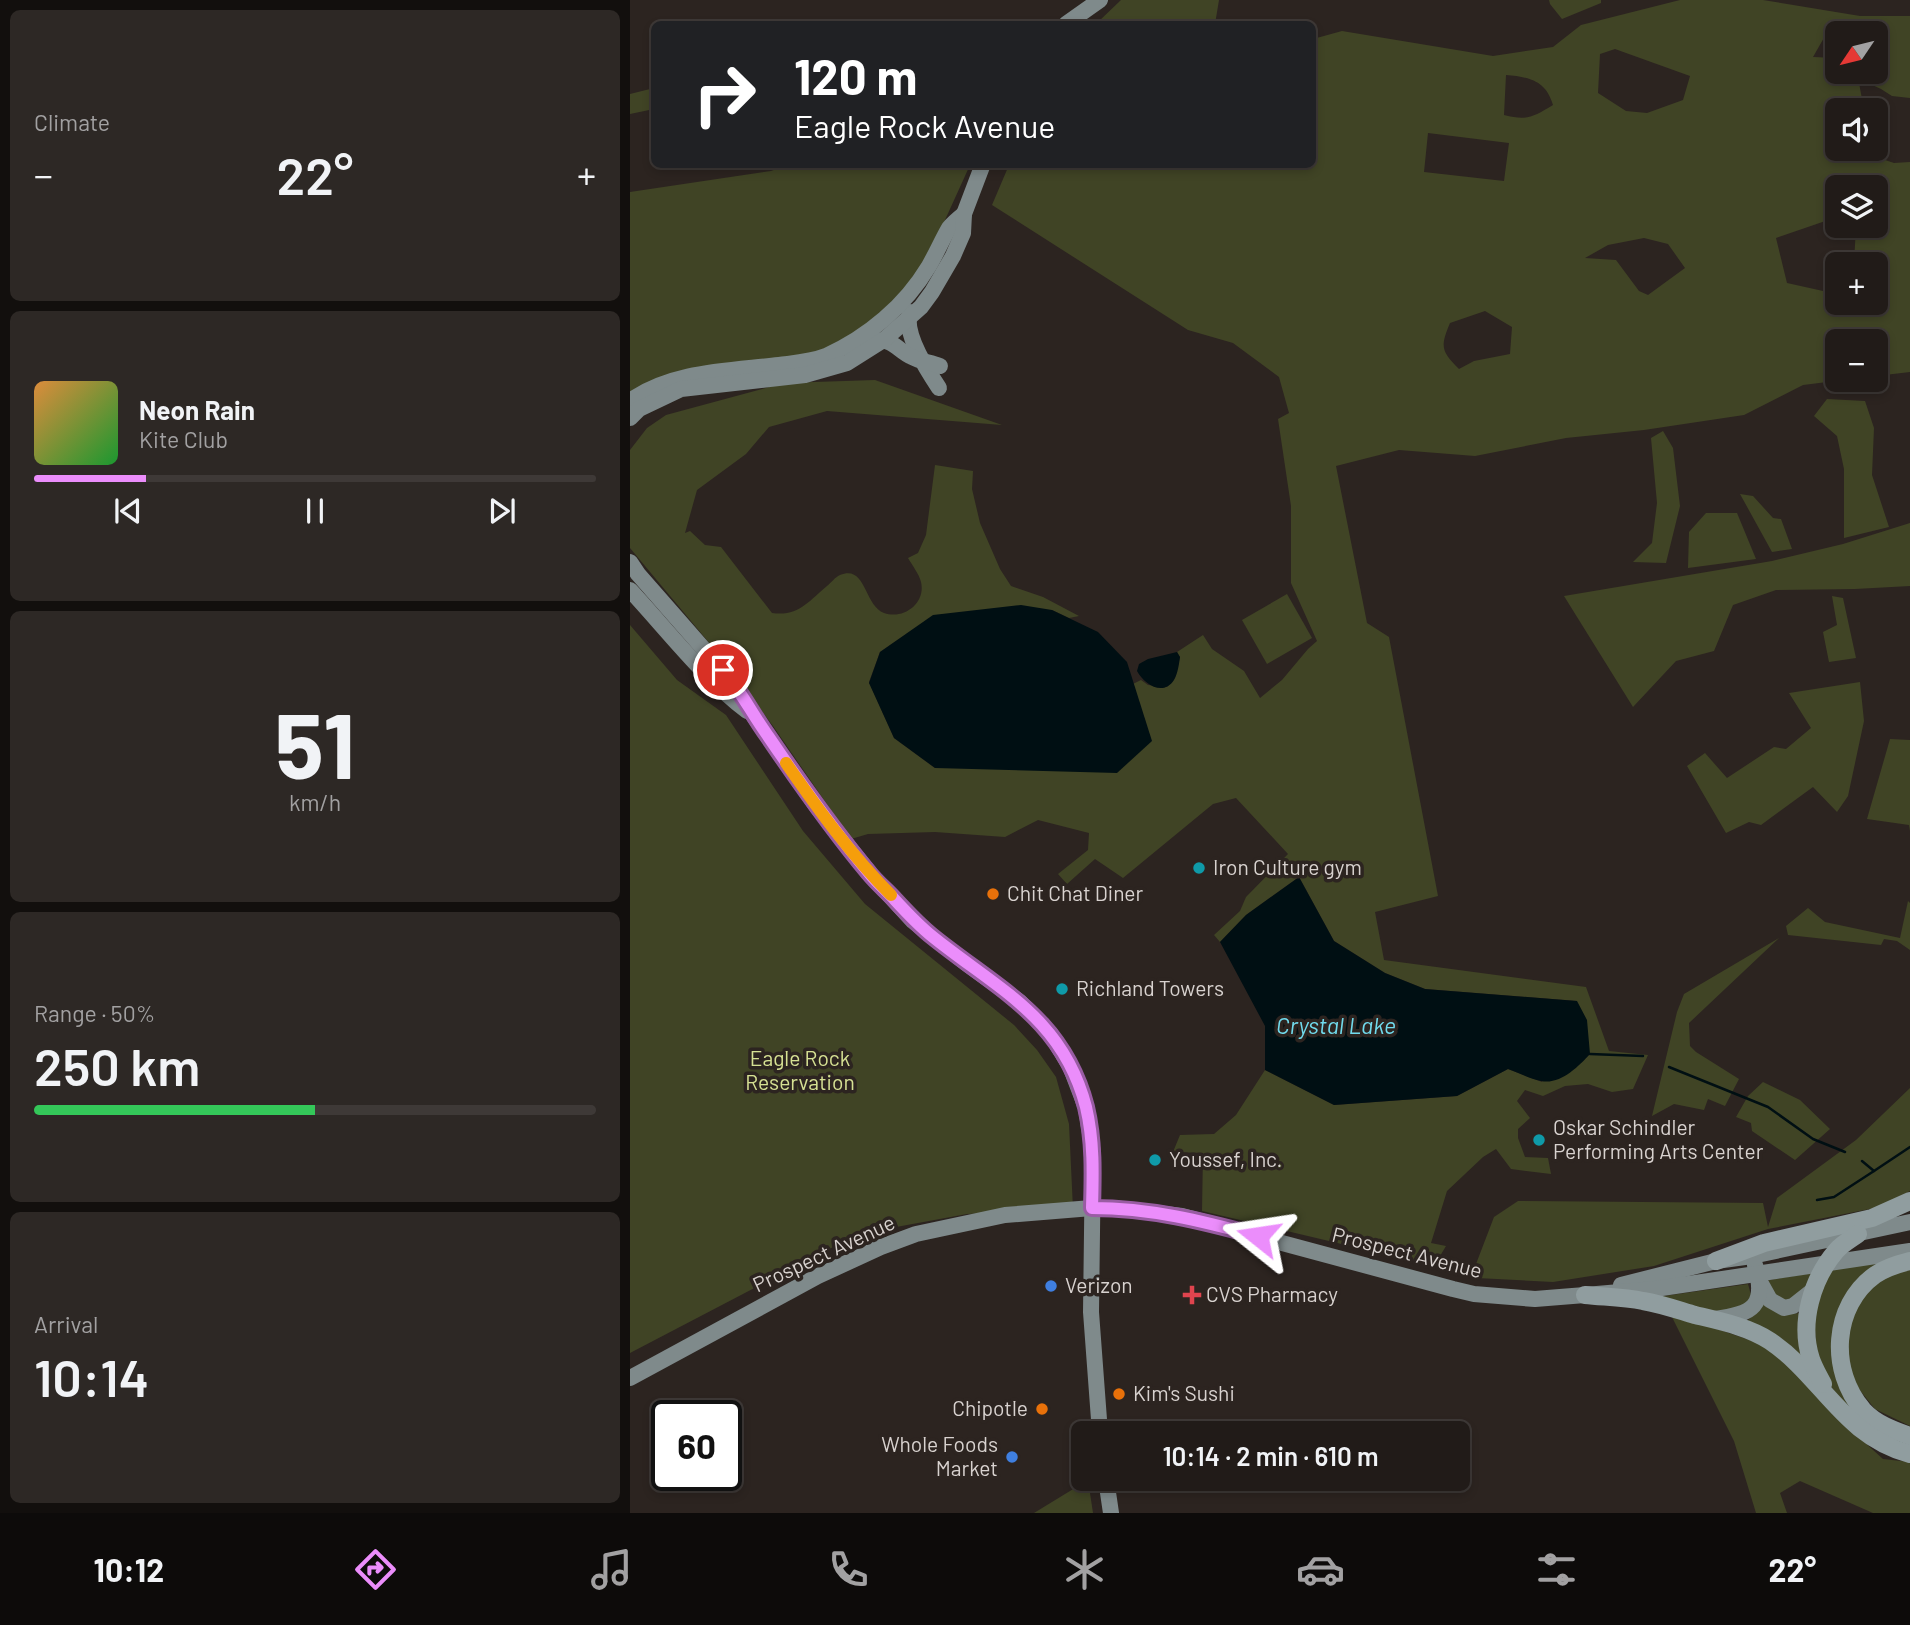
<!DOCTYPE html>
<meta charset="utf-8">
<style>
:root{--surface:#211b18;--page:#2d2825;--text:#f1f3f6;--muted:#a2a1a2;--line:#3e3937;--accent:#eb8dfb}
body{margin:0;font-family:Barlow,sans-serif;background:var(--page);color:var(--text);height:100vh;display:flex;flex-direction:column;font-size:26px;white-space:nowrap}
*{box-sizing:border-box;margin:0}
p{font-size:23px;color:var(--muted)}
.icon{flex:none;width:38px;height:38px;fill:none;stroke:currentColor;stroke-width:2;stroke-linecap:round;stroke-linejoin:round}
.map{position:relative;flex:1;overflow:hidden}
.side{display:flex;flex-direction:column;gap:10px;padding:10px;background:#120f0d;width:630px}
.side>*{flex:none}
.guide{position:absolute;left:21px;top:21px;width:665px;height:147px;border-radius:10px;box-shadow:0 4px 10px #0003,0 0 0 2px var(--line);background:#202124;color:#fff;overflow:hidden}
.needle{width:46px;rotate:235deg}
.controls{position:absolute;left:1195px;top:21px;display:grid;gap:14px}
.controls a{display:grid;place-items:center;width:63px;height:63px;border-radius:10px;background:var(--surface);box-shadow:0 4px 10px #0003,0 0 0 2px var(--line);font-size:35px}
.speed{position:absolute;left:21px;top:1400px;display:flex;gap:14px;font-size:35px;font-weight:700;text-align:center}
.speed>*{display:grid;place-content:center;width:91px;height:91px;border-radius:50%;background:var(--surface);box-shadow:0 4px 10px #0003,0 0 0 2px var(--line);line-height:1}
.speed .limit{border:4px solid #111;border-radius:10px;background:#fff;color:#111}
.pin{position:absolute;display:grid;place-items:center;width:60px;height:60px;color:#fff;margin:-30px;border:4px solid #fff;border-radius:50%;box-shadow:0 2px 7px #0007}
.me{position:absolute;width:77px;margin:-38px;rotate:285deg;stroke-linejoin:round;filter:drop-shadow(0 0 5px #0008)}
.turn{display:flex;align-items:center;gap:24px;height:147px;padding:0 28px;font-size:32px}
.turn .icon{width:91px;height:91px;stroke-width:2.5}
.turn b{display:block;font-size:49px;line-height:60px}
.big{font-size:52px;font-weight:600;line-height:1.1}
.side .card{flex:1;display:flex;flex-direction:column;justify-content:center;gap:10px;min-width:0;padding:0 24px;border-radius:10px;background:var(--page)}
.side .dial{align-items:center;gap:0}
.dial b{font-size:91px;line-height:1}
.song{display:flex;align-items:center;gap:21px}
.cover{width:84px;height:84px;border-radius:10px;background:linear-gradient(135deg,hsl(30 70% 55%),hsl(130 70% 35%))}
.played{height:7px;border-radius:4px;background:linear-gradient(90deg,var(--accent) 20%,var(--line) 20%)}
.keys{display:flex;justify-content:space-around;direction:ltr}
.heat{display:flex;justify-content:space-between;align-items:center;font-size:38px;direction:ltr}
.charge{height:10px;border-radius:5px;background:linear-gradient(90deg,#34c759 50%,var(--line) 0)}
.trip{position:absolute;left:441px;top:1421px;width:399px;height:70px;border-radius:10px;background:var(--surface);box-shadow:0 4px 10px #0003,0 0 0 2px var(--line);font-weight:600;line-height:70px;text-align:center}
.menu{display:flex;height:112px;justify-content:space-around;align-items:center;background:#0d0b0a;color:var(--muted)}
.menu .icon{width:49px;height:49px}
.menu .selected{color:var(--accent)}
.menu b{font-size:32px;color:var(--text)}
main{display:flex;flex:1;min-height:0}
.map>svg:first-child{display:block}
.green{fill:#404425;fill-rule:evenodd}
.water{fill:#000f13}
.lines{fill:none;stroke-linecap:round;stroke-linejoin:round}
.stream{stroke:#000f13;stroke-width:2.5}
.primary{stroke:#7f8a8b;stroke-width:16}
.motorway{stroke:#909d9f;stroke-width:18}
.route-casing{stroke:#995ca3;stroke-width:18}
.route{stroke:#eb8dfb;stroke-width:12}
.slow{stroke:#f59e0b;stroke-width:12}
.culture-dot{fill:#0f9aa8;stroke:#2c2420;stroke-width:2.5}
.food-dot{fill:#e8710a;stroke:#2c2420;stroke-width:2.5}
.shop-dot{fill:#3f7fe0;stroke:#2c2420;stroke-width:2.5}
.health-dot{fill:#e0444e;stroke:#2c2420;stroke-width:2.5}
.labels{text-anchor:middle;stroke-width:7;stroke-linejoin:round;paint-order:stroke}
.poi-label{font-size:21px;fill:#d8d2cf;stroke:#2c2420;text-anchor:start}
.park-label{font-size:21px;fill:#d6e193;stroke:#2c2420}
.street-label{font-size:21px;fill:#d8d2cf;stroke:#2c2420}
.water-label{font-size:23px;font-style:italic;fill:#71dbed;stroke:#2c2420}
</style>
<main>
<section class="side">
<div class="card"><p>Climate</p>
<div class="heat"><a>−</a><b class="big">22°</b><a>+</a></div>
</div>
<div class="card">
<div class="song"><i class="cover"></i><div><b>Neon Rain</b><p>Kite Club</p></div></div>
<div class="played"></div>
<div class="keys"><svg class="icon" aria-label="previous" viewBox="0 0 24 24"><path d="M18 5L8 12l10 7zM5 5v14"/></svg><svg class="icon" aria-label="pause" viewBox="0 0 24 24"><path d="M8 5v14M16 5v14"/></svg><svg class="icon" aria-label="next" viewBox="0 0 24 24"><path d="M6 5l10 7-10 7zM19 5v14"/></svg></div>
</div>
<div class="card dial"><b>51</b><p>km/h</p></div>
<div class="card"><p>Range · 50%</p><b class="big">250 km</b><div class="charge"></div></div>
<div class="card"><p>Arrival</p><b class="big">10:14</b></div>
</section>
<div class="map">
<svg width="1280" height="1513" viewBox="0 0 1280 1513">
<rect width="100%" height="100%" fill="#2c2420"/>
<!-- green -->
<g class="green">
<path d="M491 0H589L585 24H466Z"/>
<path d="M919 0H971V3L932 19 920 4Z"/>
<path d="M1050 0H1133L1230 16H1280V98L1262 96 1251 89 1238 83 1235 72H1246V33H1233L1242 30 1234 27 1195 36 1183 57 1207 58 1208 72H1227L1234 110H1208V149H1234V153L1264 163 1280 162V372L1246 376V341H1208V380H1213L1173 385 1114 415 1014 430 936 438 845 456 769 450 706 466 737 623 759 637 808 896 745 912 754 960 956 987 979 1051 1018 1055 1003 1089 982 1092 958 1084 935 1086 913 1096 895 1090 887 1101 900 1118 888 1129V1138L895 1157 918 1158 921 1174 881 1169 866 1149 853 1157 817 1191 801 1243 816 1246 804 1266 572 1211 573 1153 543 1152 550 1135 584 1134 606 1115 635 1070 704 1105 827 1096 878 1069 912 1082 947 1001 795 989 755 973 704 941 669 877 616 915 590 942 584 935 610 911 616 897 658 854 606 798 583 804 493 878 465 859 437 884 428 874 458 850 459 833 408 820 375 837 305 832 238 834 221 839 143 726 96 663 0 548V450L17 428 36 415 154 383 245 380 372 425 197 411 139 427 116 454 67 490 55 533 60 531 75 545 91 547 142 613C168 617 179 601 197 586 201 583 205 577 210 575 236 564 234 605 254 613 274 620 296 603 291 582 289 574 282 565 278 558L288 553 296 535 305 465 343 471 342 489 350 523 370 569 381 586 413 597 449 616 439 618 422 610 303 616 250 652 239 682 264 738 305 768 521 741 503 684 511 680 518 685 537 687 545 678 550 657 547 652 573 635 582 649 614 671 630 698 652 680 678 649 687 641 661 583V506L648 419 659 413 649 377 603 343 558 330 362 205 379 165 682 164 683 39 712 31 863 56 923 47 951 25ZM985 49 1060 76 1053 100 1017 113 996 111 968 93 970 54ZM876 75C899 77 916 80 923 105 903 117 897 121 874 115ZM798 133 879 143 874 181 794 172ZM1208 187H1246V226H1226L1224 264H1246V303H1208L1207 289 1193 291 1157 283 1146 238 1207 217ZM1014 238 1038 244 1055 268 1018 295 1009 291 986 260 955 258 978 245ZM855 311 882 327 880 354 844 361 829 369C811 351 810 347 820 323Z"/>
<path d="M24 88V109L0 114V94Z"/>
<path d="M157 165H340L290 275 235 327 187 353 0 401V192L141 171Z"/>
<path d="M1197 399 1235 401 1244 428 1242 475 1259 527 1214 538V469L1207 436 1184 416Z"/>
<path d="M1033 431 1043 448 1050 506 1036 563 1003 562 1022 543 1027 503 1021 438Z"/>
<path d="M1110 494 1123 496 1143 518 1151 519 1162 549 1142 552Z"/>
<path d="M1076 513H1107L1126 559 1058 568 1059 532Z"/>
<path d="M1280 523V586L1225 589 1146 590 1103 605 1084 651 1046 661 1003 707 934 596 1142 561 1213 544Z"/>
<path d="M657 594 682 638 637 664 612 620Z"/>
<path d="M1202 596 1213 598 1226 658 1199 662 1193 632 1207 625Z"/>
<path d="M0 625 47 680 96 715 173 831 235 904 384 1025 407 1050 426 1077 439 1124 443 1209 337 1214 228 1234 0 1353Z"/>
<path d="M1230 682 1234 721 1218 796 1207 812 1183 787 1131 825 1119 822 1096 833 1057 766 1075 753 1097 778 1144 747 1156 749 1181 728 1159 693Z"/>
<path d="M1260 739 1280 740V831L1279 825 1237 819Z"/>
<path d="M1278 901 1280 903V950L1267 941 1254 939 1251 945 1158 935 1156 926 1178 908 1195 922 1270 938Z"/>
<path d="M1149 938 1059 1023 1060 1046 1066 1052 1109 1079 1095 1106 1078 1099 1074 1110 1044 1104 1022 1116 1047 1012 1054 994Z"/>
<path d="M1133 1082 1170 1100 1200 1129 1165 1160 1122 1131 1121 1123 1106 1117 1118 1096Z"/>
<path d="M1280 1088V1191L1250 1207 1138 1229 1024 1266 923 1282 847 1278 846 1264 864 1217 888 1201 1133 1203 1138 1227 1147 1198 1226 1140Z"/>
<path d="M1259 1261 1204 1325 1231 1425 1201 1387 1186 1350 1184 1311 1197 1274 1202 1270Z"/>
<path d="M1280 1269V1426L1245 1409 1224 1383 1214 1348 1221 1308 1250 1277Z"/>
<path d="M1182 1273C1176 1291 1171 1297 1153 1302L1136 1285 1139 1280Z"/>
<path d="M1118 1284 1121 1295 1116 1307 1081 1314 1027 1297Z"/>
<path d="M1132 1301 1150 1315 1170 1313 1179 1369 1114 1323 1128 1312Z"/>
<path d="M1040 1313 1143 1348 1199 1410 1253 1459 1280 1462V1513H1243L1170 1481 1150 1493 1157 1513H1126L1104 1441Z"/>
<path d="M458 1480 463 1513H404Z"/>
</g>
<!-- water -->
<g class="water">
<path d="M391 605 422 610 468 632 497 662 522 741 487 773 305 768 264 738 239 683 250 652 303 615Z"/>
<path d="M547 652 550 657C549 664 548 673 544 680 533 697 514 684 507 671L509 664 518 659Z"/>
<path d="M669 877 704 941 755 973 795 989 947 1001 957 1020 960 1054C948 1067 930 1085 911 1081 900 1079 889 1073 878 1069L827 1096 704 1105 635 1070V1026L590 942 616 915Z"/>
</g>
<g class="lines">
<!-- stream -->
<g class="stream">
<path d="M960 1054 1013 1056"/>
<path d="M1039 1067 1138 1107 1183 1139 1215 1152"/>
<path d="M1232 1161 1244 1171 1280 1147"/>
<path d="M1187 1200 1204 1197 1244 1171"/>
</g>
<!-- primary -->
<g class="primary">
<path d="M436 24 470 0"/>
<path d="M280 312C273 333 297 370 309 388"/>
<path d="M246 341C263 338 268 351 282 357 291 362 301 362 310 366"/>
<path d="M0 401C42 371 99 371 149 365 164 363 181 362 196 356 238 337 275 306 299 266 306 254 312 240 319 228 323 223 329 218 334 214"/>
<path d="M0 418 9 409 51 389 175 375 217 363 255 339 291 307 302 292 323 256 333 233 334 214 353 164"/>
<path d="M0 562 8 574 107 687 123 715 187 807 242 876 283 921 337 964 390 1002 420 1033 440 1066 456 1108 463 1153 461 1312 470 1433"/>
<path d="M0 590C38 631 73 677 117 711"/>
<path d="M1130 1282 1140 1300 1154 1308 1163 1306 1182 1291"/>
<path d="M991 1285 1086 1261 1122 1256 1280 1222"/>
<path d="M1085 1319C1123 1314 1137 1306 1125 1265"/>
<path d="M0 1378 188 1276 251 1247 286 1234 375 1215 462 1208H483L552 1216 823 1289 844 1294 905 1299 955 1295 1025 1289 1280 1251"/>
<path d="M476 1479 481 1513"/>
</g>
<!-- motorway -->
<g class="motorway">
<path d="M1086 1261 1134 1243 1242 1218 1280 1201"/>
<path d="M1280 1261C1268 1264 1255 1268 1245 1275 1202 1306 1199 1371 1233 1410 1246 1424 1263 1430 1280 1436"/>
<path d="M955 1295C974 1297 994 1297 1013 1301 1031 1304 1048 1310 1065 1315 1090 1321 1119 1327 1140 1341 1193 1377 1213 1436 1280 1454"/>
<path d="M1193 1384C1189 1376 1184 1368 1181 1359 1169 1323 1182 1279 1206 1251 1212 1244 1221 1239 1228 1234"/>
</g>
</g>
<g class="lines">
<!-- route casing -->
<g class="route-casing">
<path id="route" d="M93 670C111 691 122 714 138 736 170 783 203 830 239 873 247 883 257 891 265 900 277 913 289 926 303 937 369 990 433 1018 456 1107 464 1141 463 1174 462 1208 521 1208 572 1221 628 1236"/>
</g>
<!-- route -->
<use href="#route" class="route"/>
<!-- slow -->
<path class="slow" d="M156 763C188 809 221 855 261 895"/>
</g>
<!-- markers -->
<g class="culture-dot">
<circle cx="569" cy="868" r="7"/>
<circle cx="432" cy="989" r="7"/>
<circle cx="909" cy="1140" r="7"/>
<circle cx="525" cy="1160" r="7"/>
</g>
<g class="food-dot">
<circle cx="363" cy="894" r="7"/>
<circle cx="489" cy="1394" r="7"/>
<circle cx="412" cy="1409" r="7"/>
</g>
<g class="shop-dot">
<circle cx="421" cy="1286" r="7"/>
<circle cx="382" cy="1457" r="7"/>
</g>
<path class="health-dot" d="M558.5 1284.5h7v7h7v7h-7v7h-7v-7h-7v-7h7z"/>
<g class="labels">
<!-- poi labels -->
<g class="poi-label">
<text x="583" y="875">Iron Culture gym</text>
<text x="377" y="901">Chit Chat Diner</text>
<text x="446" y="996">Richland Towers</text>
<text x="923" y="1135">Oskar Schindler<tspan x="923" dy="24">Performing Arts Center</tspan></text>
<text x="539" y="1167">Youssef, Inc.</text>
<text x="435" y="1293">Verizon</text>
<text x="576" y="1302">CVS Pharmacy</text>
<text x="503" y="1401">Kim's Sushi</text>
<text x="398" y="1416" text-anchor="end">Chipotle</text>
<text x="368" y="1452" text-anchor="end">Whole Foods<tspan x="368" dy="24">Market</tspan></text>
</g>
<!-- park labels -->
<g class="park-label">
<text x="170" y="1066">Eagle Rock<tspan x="170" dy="24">Reservation</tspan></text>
</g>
<!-- street labels -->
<g class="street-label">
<text transform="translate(777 1253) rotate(14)" y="7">Prospect Avenue</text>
<text transform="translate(194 1254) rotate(-25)" y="7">Prospect Avenue</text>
</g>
<!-- water labels -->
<g class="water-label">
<text x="706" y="1034">Crystal Lake</text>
</g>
</g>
</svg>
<div class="controls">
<a><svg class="needle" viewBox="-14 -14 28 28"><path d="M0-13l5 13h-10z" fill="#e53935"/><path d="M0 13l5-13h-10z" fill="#a2a1a2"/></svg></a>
<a><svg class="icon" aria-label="sound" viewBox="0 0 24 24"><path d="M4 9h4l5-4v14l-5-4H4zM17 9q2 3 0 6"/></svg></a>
<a><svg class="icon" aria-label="layers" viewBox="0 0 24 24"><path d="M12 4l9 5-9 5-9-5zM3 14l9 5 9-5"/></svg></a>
<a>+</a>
<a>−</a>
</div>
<div class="speed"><div class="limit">60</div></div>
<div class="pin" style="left:93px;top:670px;background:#d93025"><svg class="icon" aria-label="arrive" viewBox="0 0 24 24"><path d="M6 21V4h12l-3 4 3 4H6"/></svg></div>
<svg class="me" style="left:628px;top:1236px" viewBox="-20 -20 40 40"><path d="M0-17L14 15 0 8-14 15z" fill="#eb8dfb" stroke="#fff" stroke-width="4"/></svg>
<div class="trip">10:14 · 2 min · 610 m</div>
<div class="guide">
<div class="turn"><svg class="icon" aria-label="right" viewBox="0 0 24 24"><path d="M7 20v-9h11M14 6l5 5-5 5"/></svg><div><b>120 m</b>Eagle Rock Avenue</div></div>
</div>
</div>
</main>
<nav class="menu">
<b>10:12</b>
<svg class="icon selected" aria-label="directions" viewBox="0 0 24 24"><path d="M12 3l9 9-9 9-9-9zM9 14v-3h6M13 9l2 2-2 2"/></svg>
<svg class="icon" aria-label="music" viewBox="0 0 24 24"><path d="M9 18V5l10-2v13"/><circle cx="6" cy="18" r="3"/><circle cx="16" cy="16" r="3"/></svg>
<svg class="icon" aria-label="phone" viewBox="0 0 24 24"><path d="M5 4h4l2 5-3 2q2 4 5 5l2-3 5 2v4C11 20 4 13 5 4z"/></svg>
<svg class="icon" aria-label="climate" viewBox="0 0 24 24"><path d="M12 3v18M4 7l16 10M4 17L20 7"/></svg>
<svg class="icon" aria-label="car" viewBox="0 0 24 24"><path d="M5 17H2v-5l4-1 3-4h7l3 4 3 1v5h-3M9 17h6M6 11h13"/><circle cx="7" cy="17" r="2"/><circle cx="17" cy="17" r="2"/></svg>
<svg class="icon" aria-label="filters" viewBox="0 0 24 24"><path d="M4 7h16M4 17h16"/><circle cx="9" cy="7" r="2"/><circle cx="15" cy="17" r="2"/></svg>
<b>22°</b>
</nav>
